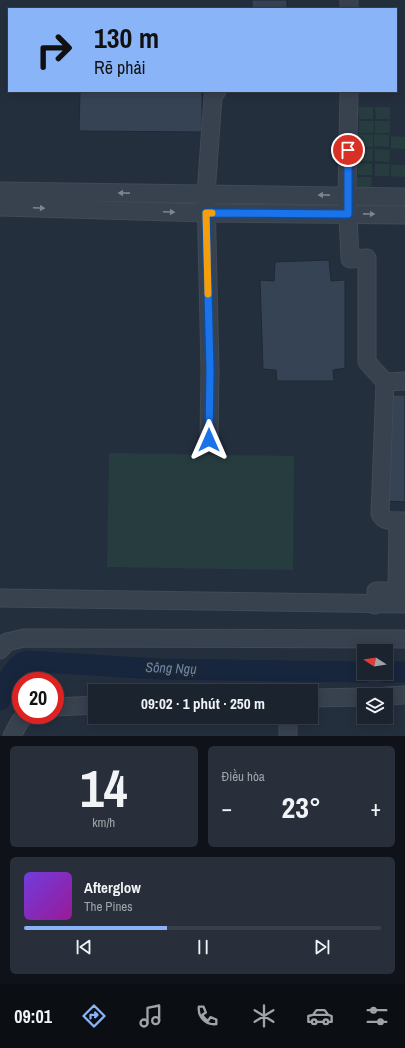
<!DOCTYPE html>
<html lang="vi">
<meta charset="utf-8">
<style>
:root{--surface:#1b232e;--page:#282f3a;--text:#f1f3f6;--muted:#a0a4aa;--line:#39404a;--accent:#8ab4f8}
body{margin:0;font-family:"Archivo Narrow",sans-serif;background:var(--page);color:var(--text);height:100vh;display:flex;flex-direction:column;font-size:15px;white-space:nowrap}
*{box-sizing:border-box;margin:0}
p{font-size:13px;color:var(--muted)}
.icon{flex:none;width:22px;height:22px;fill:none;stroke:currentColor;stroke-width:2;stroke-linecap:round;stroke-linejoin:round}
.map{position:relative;height:736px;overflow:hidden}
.panel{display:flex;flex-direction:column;gap:10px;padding:10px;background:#0f1319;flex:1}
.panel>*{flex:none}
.banner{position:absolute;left:8px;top:8px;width:389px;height:84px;border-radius:0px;box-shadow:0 2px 10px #0003,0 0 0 1px var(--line);background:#8ab4f8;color:#111;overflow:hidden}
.needle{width:26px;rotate:282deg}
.buttons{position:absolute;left:357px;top:644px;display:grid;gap:8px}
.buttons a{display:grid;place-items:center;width:36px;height:36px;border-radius:0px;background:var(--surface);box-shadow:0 2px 10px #0003,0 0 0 1px var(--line);font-size:20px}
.speed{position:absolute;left:12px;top:672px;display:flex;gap:8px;font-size:20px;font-weight:700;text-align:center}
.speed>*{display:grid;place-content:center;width:52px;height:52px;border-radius:50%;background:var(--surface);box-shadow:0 2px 10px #0003,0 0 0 1px var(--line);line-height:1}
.speed .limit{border:6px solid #d22;background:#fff;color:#111}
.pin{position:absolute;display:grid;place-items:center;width:34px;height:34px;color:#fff;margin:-17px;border:2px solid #fff;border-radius:50%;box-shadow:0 1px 4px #0007}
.me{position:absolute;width:44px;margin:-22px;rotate:0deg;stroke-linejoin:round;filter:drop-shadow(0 0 3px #0008)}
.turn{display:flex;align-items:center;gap:14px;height:84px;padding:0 20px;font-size:18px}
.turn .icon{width:52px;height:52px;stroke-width:2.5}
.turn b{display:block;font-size:28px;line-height:34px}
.big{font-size:30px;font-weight:700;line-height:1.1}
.panel .tile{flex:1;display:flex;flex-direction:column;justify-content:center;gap:6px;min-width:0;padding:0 14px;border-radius:6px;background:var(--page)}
.panel .dial{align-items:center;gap:0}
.dial b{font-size:52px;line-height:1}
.song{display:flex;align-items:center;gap:12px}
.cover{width:48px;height:48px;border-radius:6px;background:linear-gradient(135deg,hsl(260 70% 55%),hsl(300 70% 35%))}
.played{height:4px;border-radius:2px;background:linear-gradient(90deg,var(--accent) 40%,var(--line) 40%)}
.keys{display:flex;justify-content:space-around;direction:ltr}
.heat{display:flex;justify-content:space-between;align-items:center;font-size:22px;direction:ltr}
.panel .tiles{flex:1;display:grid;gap:10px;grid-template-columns:1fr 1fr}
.tile:last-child{grid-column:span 2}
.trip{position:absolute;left:88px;top:684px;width:230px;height:40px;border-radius:0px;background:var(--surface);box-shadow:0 2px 10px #0003,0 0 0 1px var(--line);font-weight:700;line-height:40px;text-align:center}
.tab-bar{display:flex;height:64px;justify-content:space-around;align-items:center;background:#0b0e12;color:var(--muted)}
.tab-bar .icon{width:28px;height:28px}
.tab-bar .selected{color:var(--accent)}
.tab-bar b{font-size:18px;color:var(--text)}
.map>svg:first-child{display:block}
.green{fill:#263c3f}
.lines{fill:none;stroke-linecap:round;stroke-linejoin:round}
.river{stroke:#17263c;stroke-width:21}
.building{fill:#364354;stroke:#1f2835}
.minor-casing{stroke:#414a57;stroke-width:19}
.minor{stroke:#38414e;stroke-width:17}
.oneway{fill:#7c8592}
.route-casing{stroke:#114b97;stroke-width:10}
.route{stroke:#1a73e8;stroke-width:7}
.slow{stroke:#f59e0b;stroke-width:7}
.labels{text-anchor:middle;stroke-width:4;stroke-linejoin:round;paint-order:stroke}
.water-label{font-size:14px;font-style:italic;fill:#6d86a8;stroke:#1d2633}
</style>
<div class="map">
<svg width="405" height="736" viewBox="0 0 405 736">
<rect width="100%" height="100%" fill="#242f3e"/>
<!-- green -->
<g class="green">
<path d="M358 107H373V119H359Z"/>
<path d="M375 107H390V119H376Z"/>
<path d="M359 121H374L373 133H359Z"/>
<rect x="375" y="121" width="15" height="12"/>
<path d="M358 134 373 135V147L358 146Z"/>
<path d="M374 134 389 135V147L374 146Z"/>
<path d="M391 136 405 137V149L391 148Z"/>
<path d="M358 149H373L372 161H358Z"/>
<path d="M375 149 390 150 389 162 375 161Z"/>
<path d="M357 163 372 164V175H358Z"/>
<path d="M375 164H390L389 176H375Z"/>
<path d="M391 165H405V177L391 176Z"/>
<path d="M357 177H372L371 189 357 188Z"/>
<path d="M109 453 294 456 293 570 107 567Z"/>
</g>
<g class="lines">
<!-- river -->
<g class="river">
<path d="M386 672H405"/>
<path d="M0 700C7 686 12 665 27 661L158 669 364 672"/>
</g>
</g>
<!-- building -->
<g class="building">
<rect x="252" y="0" width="35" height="9"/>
<path d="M80 91H202V132L79 131Z"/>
<path d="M329 260 331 281 345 280V368L333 370 334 381H277L276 370 263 369 260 280 274 281 275 262Z"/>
<path d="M386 395H405V502L386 501Z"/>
</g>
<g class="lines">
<!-- minor casing -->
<g class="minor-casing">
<g id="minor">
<path d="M349 9V0"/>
<path d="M349 91 347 195 350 259 367 258V362L385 382 405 381"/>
<path d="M0 191 405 197"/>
<path d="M0 207 206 213 405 215"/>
<path d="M385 382 380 514C384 521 390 521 398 521"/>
<path d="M209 440 210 369 206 194 213 97 217 91"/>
<path d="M0 598 405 604"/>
<path d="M375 605 376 591H397L398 521H405"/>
<path d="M0 650 7 642 24 638 405 639"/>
<path d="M386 696 405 695"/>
<path d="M311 698 364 697"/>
<path d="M55 707 95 705"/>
<path d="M288 717V736"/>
<path d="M12 736 20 721 26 715"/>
</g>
</g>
<!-- minor -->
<use href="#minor" class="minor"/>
</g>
<!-- one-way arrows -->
<defs><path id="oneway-solid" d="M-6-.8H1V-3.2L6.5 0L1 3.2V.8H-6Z"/></defs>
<g class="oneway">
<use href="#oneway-solid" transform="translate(124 193) rotate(-179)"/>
<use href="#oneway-solid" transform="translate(324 195) rotate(-179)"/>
<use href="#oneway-solid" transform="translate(39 208) rotate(2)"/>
<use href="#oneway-solid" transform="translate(169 212) rotate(2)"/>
<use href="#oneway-solid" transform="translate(369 214) rotate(1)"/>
</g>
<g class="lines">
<!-- route casing -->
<g class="route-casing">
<path id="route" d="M209 440 210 369 206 213 348 214V150"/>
</g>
<!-- route -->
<use href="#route" class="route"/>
<!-- slow -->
<path class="slow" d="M208 294 206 213H212"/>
</g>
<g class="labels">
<!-- water labels -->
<g class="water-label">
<text transform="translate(171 668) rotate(2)" y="5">Sông Ngụ</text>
</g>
</g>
</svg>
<div class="buttons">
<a><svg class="needle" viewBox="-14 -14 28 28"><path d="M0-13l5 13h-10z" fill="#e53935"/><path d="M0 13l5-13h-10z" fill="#a0a4aa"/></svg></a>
<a><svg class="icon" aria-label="layers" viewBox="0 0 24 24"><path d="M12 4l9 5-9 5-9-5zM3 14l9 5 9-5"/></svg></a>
</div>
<div class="speed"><div class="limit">20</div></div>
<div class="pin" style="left:348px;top:150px;background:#d93025"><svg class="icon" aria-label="arrive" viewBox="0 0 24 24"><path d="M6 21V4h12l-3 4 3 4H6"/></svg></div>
<svg class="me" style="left:209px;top:440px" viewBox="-20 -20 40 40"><path d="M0-17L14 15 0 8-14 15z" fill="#1a73e8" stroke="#fff" stroke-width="4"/></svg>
<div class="trip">09:02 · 1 phút · 250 m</div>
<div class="banner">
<div class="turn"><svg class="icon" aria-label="right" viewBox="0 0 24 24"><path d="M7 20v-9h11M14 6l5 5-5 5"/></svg><div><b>130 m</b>Rẽ phải</div></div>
</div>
</div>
<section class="panel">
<div class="tiles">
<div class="tile dial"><b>14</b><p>km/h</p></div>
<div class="tile"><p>Điều hòa</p>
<div class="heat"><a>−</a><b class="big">23°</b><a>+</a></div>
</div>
<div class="tile">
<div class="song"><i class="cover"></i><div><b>Afterglow</b><p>The Pines</p></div></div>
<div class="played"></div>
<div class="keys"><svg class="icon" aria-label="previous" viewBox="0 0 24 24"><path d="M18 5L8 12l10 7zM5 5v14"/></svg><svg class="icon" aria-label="pause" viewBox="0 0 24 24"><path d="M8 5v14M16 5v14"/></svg><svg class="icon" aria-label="next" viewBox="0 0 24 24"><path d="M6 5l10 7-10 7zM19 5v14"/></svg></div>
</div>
</div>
</section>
<nav class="tab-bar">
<b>09:01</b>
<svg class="icon selected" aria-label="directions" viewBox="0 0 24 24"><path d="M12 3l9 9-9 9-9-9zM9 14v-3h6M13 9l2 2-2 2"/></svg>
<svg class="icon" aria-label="music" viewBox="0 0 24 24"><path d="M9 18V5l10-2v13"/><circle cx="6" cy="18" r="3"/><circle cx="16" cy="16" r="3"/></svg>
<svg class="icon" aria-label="phone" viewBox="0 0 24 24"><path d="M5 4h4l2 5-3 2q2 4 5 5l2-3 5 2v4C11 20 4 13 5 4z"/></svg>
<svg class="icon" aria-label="climate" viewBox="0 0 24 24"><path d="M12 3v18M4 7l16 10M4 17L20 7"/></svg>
<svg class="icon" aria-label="car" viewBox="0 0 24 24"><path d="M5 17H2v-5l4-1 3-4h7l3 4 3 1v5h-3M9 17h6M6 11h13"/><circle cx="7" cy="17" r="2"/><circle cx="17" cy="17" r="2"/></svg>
<svg class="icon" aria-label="filters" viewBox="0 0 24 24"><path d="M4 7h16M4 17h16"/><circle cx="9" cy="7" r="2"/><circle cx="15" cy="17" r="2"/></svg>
</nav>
